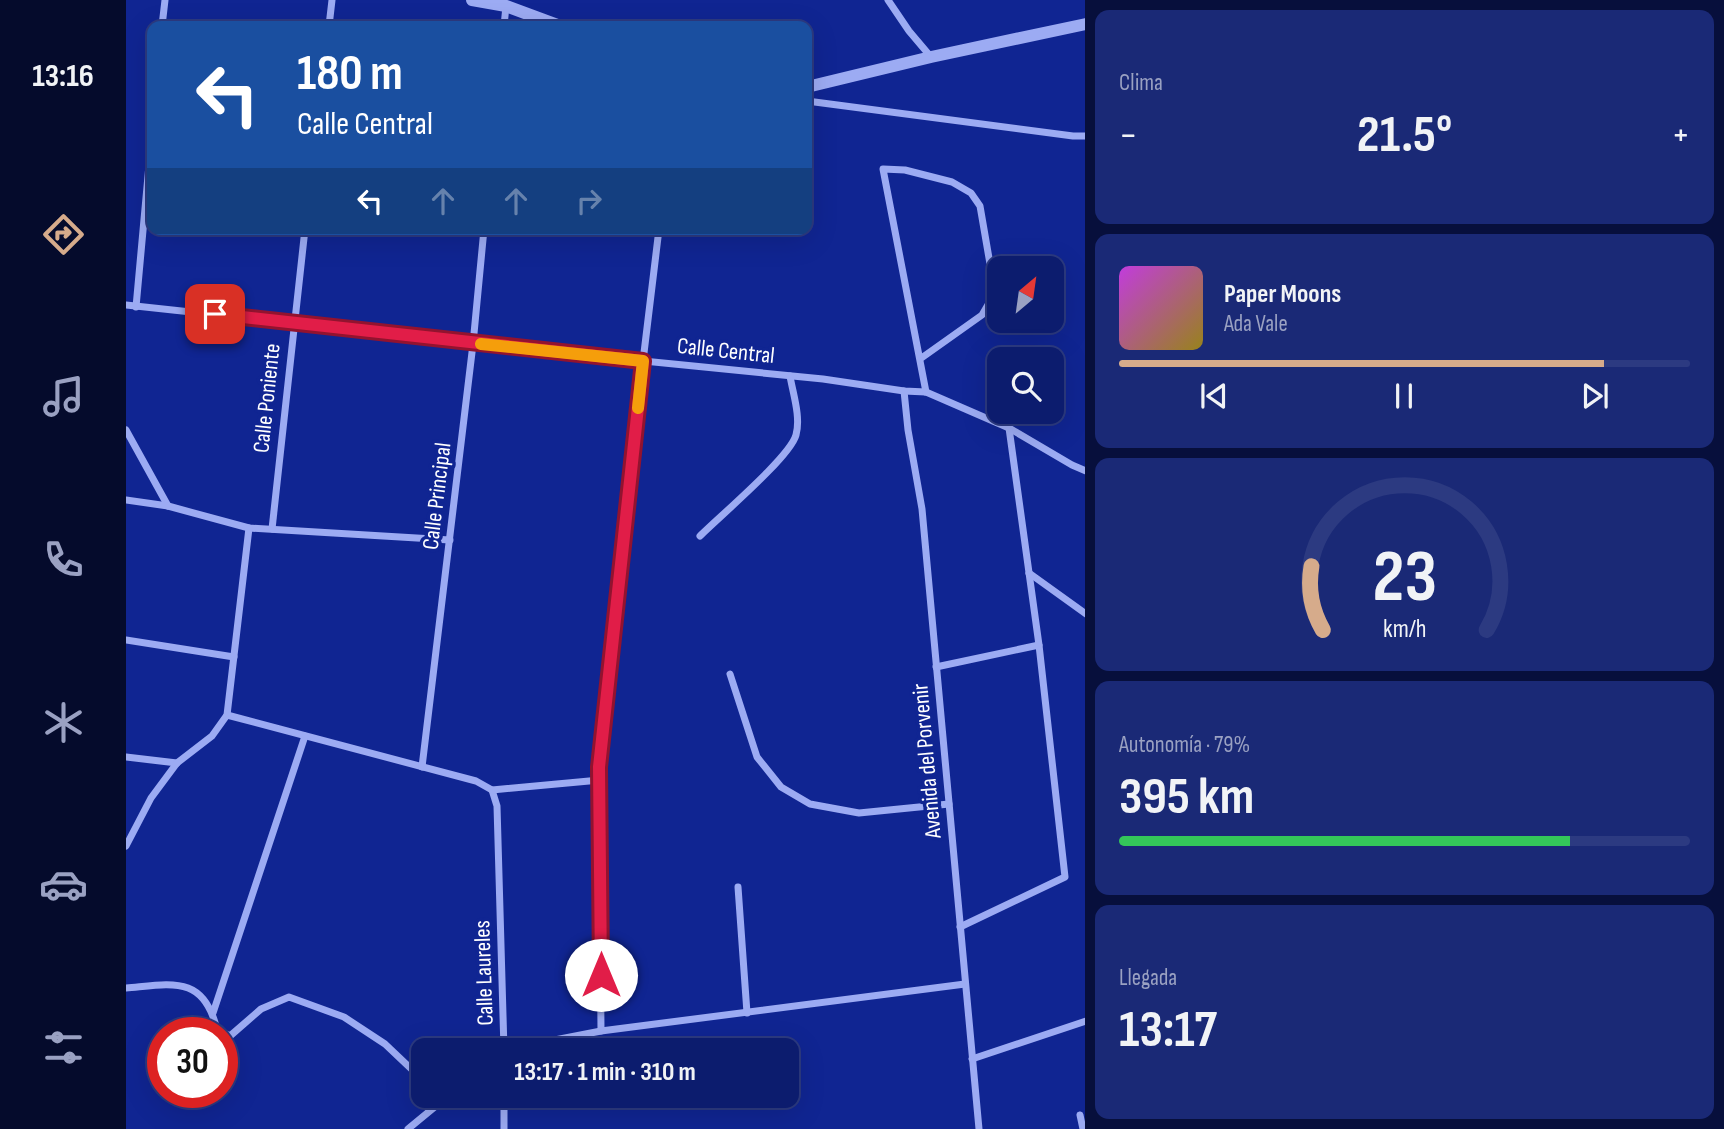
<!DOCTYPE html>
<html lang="es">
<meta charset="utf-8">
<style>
:root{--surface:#0c1c6e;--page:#1a2976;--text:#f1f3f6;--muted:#9aa1c2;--line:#2c3a81;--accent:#d6ab8b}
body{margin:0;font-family:"Sofia Sans Condensed",sans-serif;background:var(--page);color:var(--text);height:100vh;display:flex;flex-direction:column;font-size:26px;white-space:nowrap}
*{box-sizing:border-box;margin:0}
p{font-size:23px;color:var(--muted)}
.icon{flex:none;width:38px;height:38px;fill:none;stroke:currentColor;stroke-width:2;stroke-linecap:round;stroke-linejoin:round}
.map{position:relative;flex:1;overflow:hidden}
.panel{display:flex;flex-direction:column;gap:10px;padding:10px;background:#070f3c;width:639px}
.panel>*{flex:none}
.top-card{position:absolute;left:21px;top:21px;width:665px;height:214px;border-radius:14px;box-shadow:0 7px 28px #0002,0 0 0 2px var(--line);background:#1a4fa0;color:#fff;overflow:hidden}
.needle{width:46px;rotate:29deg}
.controls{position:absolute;left:861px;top:256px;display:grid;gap:14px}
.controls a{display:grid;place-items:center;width:77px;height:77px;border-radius:14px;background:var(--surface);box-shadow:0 7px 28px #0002,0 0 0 2px var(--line);font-size:35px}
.speed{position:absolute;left:21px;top:1017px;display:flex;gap:14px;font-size:35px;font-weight:700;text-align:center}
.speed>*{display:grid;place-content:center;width:91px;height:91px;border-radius:50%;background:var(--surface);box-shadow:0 7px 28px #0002,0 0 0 2px var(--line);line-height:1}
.speed .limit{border:10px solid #d22;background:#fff;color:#111}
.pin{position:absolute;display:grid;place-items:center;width:60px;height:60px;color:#fff;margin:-30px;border-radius:14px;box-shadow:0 4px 10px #0006}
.me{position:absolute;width:77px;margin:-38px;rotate:0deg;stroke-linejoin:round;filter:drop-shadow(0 0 5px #0008)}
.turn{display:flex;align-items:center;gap:24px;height:147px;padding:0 35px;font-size:32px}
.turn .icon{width:91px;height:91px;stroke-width:2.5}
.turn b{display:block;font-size:49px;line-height:60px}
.lanes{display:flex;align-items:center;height:66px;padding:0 35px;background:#0003;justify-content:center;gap:35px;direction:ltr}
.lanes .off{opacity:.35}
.big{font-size:52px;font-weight:700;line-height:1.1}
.panel .card{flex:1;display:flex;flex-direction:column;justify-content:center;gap:10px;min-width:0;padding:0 24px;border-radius:14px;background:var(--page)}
.panel .dial{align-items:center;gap:0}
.dial svg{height:182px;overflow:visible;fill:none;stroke:var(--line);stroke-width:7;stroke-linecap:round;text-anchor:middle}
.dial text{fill:var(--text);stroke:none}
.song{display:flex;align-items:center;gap:21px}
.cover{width:84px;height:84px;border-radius:10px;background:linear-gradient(135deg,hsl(290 70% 55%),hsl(50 70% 35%))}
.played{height:7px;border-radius:4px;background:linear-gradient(90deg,var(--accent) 85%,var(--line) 85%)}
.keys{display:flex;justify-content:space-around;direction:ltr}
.heat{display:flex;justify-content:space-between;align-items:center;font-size:38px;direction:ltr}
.charge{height:10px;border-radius:5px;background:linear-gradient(90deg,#34c759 79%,var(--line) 0)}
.trip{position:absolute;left:285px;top:1038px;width:388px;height:70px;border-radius:14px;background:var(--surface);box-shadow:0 7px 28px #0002,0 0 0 2px var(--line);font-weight:700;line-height:70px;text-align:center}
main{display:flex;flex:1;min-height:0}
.tab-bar{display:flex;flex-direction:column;width:126px;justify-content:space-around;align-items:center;background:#050b2c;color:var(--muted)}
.tab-bar .icon{width:49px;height:49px}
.tab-bar .on{color:var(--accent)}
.tab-bar b{font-size:32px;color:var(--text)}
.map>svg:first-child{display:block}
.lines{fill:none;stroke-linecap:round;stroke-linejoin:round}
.minor{stroke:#9cabf3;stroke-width:7}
.tertiary{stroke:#9cabf3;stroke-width:12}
.route-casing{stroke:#92132f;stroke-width:18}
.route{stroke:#e11d48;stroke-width:12}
.slow{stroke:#f59e0b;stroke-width:12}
.labels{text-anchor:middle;stroke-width:7;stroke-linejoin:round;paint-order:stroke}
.street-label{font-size:23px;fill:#fff;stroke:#102592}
</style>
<main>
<nav class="tab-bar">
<b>13:16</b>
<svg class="icon on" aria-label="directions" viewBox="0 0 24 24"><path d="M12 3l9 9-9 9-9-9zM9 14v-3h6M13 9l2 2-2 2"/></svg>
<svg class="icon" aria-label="music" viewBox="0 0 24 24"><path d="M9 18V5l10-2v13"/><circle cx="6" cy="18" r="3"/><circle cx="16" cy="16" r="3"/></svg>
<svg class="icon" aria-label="phone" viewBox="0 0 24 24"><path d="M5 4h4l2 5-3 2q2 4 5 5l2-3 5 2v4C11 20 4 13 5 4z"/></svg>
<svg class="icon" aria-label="climate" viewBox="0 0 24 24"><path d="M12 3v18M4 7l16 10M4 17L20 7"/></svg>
<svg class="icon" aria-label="car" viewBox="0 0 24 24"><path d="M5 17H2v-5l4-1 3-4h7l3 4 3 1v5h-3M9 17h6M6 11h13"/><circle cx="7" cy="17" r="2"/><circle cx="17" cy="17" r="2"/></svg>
<svg class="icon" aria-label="filters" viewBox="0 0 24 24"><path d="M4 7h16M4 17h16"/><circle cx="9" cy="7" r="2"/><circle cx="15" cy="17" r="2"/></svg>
</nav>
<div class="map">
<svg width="960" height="1129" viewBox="0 0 960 1129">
<rect width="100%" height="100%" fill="#102592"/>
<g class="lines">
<!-- minor -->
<g class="minor">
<path d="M762 0 783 31 805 57"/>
<path d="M36 26 39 0"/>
<path d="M203 26 206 0"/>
<path d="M378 26 380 6"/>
<path d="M681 101 947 136H960"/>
<path d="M0 305 168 323 347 344 697 379 778 391 800 392 883 428 946 465 960 471"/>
<path d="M10 307 26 132"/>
<path d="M794 359 856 315 863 303 868 287 854 206 845 193 826 182 779 170 757 169 800 392"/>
<path d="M778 391 782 430 796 509 853 1129"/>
<path d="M0 430 42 506"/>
<path d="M0 500 42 506 123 528 324 540"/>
<path d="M146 529 179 229"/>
<path d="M574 536C594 516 664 457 670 435 675 417 667 394 664 376"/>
<path d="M903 573 960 614"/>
<path d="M0 640 108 657"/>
<path d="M810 667 913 645"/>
<path d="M604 674 631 757 655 787 684 804 733 813 823 804"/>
<path d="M101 715 350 781 366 790 371 806 378 1050"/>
<path d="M0 757 51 763"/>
<path d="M296 767 347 344 358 229"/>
<path d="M366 790 474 780"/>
<path d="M0 846 25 798 51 763 86 736 101 715 123 528"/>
<path d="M612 887 621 1013"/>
<path d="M834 927 939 877 913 645 883 428"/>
<path d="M0 988C45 984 78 974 91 1030L104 1036 135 1009 163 997 218 1017 259 1044 298 1081"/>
<path d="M87 1013 179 736"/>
<path d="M475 1031 473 767 517 361 533 229"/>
<path d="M377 1050 475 1031 839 984"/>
<path d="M846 1059 960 1021"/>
<path d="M378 1096V1129"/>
<path d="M954 1115 957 1129"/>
<path d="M282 1129 322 1096"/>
</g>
<!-- tertiary -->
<g class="tertiary">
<path d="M346 0 380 6 434 26"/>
<path d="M681 87 805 57 960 24"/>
</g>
</g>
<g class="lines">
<!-- route casing -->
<g class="route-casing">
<path id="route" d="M89 314 517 361 473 767 475 975"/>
</g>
<!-- route -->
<use href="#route" class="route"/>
<!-- slow -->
<path class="slow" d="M355 344 517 361 512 408"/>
</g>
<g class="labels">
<!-- street labels -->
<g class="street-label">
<text transform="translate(600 350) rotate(6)" y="8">Calle Central</text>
<text transform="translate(140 398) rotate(-84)" y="8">Calle Poniente</text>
<text transform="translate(310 496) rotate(-83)" y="8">Calle Principal</text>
<text transform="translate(800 761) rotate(-95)" y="8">Avenida del Porvenir</text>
<text transform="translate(357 973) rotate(-92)" y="8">Calle Laureles</text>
</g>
</g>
</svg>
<div class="controls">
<a><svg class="needle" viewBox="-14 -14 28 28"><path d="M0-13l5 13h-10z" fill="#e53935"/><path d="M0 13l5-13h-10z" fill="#9aa1c2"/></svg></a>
<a><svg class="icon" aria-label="search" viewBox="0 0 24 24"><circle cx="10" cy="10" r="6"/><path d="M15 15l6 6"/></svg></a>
</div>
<div class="speed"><div class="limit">30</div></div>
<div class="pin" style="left:89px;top:314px;background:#d93025"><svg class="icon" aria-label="arrive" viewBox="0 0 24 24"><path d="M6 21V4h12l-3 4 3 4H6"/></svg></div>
<svg class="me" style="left:475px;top:975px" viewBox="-20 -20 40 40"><circle r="19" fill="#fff"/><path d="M0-13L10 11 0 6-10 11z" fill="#e11d48"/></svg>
<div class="trip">13:17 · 1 min · 310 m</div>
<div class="top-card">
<div class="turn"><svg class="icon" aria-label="left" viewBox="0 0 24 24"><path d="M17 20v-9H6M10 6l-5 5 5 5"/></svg><div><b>180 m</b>Calle Central</div></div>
<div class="lanes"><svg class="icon" aria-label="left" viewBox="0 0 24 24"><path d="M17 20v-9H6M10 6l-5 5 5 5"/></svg><svg class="icon off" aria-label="ahead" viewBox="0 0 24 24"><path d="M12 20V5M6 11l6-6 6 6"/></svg><svg class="icon off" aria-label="ahead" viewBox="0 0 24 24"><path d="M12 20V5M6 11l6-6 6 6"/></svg><svg class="icon off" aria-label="right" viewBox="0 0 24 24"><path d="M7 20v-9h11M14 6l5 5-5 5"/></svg></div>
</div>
</div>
<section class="panel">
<div class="card"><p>Clima</p>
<div class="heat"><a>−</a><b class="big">21.5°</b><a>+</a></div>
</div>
<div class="card">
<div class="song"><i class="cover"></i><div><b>Paper Moons</b><p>Ada Vale</p></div></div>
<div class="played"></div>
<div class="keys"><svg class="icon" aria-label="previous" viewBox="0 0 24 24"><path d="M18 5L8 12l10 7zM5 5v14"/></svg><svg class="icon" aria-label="pause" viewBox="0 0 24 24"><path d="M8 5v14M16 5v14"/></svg><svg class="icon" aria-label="next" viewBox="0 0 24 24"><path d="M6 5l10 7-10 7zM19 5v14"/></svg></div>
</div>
<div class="card dial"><svg viewBox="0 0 100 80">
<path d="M14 69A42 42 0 1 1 86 69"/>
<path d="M14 69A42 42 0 0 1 9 41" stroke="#d6ab8b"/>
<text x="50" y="56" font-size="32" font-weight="700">23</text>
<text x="50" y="72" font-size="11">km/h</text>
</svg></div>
<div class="card"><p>Autonomía · 79%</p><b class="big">395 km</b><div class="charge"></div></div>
<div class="card"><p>Llegada</p><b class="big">13:17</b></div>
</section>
</main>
